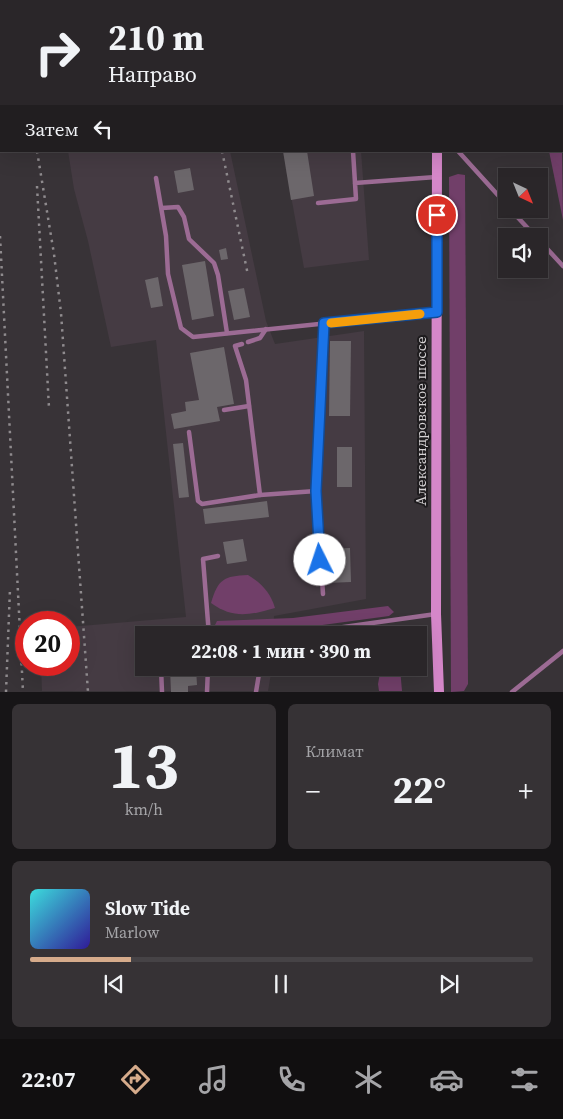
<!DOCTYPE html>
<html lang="ru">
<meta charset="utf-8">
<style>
:root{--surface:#2a2629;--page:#363235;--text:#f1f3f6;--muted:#a5a5a8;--line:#464346;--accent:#d6ab8b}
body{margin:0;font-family:"Source Serif 4",serif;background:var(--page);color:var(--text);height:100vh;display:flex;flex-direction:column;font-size:19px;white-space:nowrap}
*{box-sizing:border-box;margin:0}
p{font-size:16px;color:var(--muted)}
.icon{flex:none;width:28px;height:28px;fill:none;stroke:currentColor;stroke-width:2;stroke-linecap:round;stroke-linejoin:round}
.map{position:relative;height:692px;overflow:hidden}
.drawer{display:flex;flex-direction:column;gap:12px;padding:12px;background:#171517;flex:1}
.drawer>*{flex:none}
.hud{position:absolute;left:0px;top:0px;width:564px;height:152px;box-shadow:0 5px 20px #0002,0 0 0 1px var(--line);background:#2a2629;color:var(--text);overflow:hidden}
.needle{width:32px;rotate:137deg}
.tools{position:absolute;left:498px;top:168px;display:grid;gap:10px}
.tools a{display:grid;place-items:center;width:50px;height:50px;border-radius:0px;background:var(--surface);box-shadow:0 5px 20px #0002,0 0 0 1px var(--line);font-size:25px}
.speed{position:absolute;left:15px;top:611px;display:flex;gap:10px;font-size:25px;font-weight:700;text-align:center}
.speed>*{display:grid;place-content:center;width:65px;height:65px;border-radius:50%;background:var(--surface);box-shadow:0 5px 20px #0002,0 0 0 1px var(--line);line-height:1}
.speed .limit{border:8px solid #d22;background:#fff;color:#111}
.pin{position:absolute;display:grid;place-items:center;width:42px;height:42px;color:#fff;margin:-21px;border:2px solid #fff;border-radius:50%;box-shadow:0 1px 5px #0007}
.me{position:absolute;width:55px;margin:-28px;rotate:356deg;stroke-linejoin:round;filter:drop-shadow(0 0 4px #0008)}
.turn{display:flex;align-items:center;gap:18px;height:105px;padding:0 25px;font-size:22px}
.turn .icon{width:65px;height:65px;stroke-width:2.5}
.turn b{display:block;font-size:35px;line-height:42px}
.then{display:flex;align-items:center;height:48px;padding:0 25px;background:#0003;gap:10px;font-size:19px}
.big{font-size:38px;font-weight:700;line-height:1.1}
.drawer .widget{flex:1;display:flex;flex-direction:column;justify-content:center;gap:8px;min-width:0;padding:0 18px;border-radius:8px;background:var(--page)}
.drawer .dial{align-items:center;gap:0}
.dial b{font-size:65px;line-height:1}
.song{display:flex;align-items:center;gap:15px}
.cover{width:60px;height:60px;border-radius:8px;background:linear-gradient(135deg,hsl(180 70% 55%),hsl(250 70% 35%))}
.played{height:5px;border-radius:2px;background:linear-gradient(90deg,var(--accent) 20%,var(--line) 20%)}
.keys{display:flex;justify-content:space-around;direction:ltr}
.heat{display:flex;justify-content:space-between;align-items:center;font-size:28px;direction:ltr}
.drawer .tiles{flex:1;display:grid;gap:12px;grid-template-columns:1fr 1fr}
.widget:last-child{grid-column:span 2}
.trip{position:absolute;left:135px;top:626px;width:292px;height:50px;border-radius:0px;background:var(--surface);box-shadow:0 5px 20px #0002,0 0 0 1px var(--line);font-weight:700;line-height:50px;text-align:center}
.menu{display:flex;height:80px;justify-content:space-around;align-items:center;background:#110f10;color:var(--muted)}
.menu .icon{width:35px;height:35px}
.menu .active{color:var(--accent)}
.menu b{font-size:22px;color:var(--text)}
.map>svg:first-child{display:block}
.built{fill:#453b43}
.green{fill:#713f69}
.building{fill:#6c676b}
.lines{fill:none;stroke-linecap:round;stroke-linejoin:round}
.service{stroke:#9c6b94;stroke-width:4.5}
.secondary{stroke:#d587c9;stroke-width:10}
.rail{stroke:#8f8b8e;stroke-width:2.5;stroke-dasharray:2.5 5;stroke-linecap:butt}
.route-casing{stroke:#114b97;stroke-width:12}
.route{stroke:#1a73e8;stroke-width:9}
.slow{stroke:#f59e0b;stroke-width:9}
.labels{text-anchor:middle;stroke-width:4;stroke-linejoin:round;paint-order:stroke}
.street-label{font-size:15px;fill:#d6d3d5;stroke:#1e1c1e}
</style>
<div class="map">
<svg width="563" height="692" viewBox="0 0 563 692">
<rect width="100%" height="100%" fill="#383337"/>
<!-- built -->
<g class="built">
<path d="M68 151H230L266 321 275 344 364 331 366 599 274 616 273 635H144V668H272L268 691H42L41 665H69V627L186 617 156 340 111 347 88 241 74 189Z"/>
<path d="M283 151H361L369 260 304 268Z"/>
</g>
<!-- green -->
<g class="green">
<path d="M549 151H562L563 220Z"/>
<path d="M458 174 465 175 468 684 464 691 451 692 449 177Z"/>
<path d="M248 575C262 584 270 592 275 608 250 615 233 619 211 603 218 579 224 576 248 575Z"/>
<path d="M388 606 394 612 389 616 256 634 216 635 212 631 217 621 293 618Z"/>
<path d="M278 668H315L288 676 280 675Z"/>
<path d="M381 668H400L402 691H379L378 684Z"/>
</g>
<!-- building -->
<g class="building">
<path d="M283 151H307L314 196 291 200Z"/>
<path d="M190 168 194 190 178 193 174 171Z"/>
<path d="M226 248 228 259 221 260 219 250Z"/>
<path d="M205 261 214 316 192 320 182 265Z"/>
<path d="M158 277 163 306 151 308 145 280Z"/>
<path d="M244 288 250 317 234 320 228 291Z"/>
<path d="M330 341H351L350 416H329Z"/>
<path d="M224 347 234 404 217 407 220 421 174 429 171 414 186 411 185 402 199 400 190 353Z"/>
<path d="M183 443 189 497 179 498 173 444Z"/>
<rect x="337" y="447" width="15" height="40"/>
<path d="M267 501 269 517 205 524 203 509Z"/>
<path d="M243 539 247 561 227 564 223 542Z"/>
<path d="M350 548 351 582 327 583 326 549Z"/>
<path d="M170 668H196L197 685 188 686V692H171Z"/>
</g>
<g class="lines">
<!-- service -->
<g class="service">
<path d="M514 0 515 1"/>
<path d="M562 52 563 53"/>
<path d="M353 151 355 183"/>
<path d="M458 151 506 204"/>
<path d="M156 178 166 236 168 274 181 328 193 337 435 312"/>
<path d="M318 203 356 199 355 183 436 177"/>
<path d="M162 208 178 207 184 217 189 239 214 263 218 275 227 333"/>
<path d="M510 209 535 236"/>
<path d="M539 240 563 266"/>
<path d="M248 342 260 338 266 329"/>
<path d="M224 410 249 406"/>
<path d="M189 432 198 501 202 504 260 495 246 380 235 346 242 344"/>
<path d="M260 495 316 491"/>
<path d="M323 594 316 491 324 323"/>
<path d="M209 635 203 559 218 556"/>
<path d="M287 635 436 614"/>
<path d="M161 668 162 692"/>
<path d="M207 692 208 668"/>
<path d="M256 692 260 668"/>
<path d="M512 692 563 651"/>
</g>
<!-- secondary -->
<g class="secondary">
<path d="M437 0V1"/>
<path d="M437 151 436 614 439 692"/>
</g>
<!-- rail -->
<g class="rail">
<path d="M8 0V1"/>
<path d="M180 0 181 1"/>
<path d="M56 1V0"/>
<path d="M229 1 230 0"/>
<path d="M37 151 54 254 61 313 88 692"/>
<path d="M222 151 248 275"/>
<path d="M37 186 49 408"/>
<path d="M0 236 23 692"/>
<path d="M6 692 10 589"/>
</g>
</g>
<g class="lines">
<!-- route casing -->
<g class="route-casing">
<path id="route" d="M320 560 316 491 324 323 437 312V215"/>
</g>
<!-- route -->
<use href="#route" class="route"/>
<!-- slow -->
<path class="slow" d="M331 323 420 314"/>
</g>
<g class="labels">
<!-- street labels -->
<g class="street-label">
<text transform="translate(421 421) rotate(-90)" y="5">Александровское шоссе</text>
</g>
</g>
</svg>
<div class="tools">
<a><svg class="needle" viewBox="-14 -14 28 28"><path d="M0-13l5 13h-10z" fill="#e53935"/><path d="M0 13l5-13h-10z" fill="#a5a5a8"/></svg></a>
<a><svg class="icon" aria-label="sound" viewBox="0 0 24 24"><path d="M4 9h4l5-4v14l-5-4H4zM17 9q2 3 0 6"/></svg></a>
</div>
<div class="speed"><div class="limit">20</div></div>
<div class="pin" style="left:437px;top:215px;background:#d93025"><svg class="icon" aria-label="arrive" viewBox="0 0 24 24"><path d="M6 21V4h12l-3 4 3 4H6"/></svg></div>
<svg class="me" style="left:320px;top:560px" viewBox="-20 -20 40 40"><circle r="19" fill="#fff"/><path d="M0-13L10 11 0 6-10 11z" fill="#1a73e8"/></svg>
<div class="trip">22:08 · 1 мин · 390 m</div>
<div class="hud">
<div class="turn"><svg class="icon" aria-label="right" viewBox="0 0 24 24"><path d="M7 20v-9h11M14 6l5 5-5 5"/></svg><div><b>210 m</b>Направо</div></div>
<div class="then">Затем<svg class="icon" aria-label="left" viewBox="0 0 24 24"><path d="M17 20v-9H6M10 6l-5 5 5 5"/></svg></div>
</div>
</div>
<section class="drawer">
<div class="tiles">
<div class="widget dial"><b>13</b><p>km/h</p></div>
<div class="widget"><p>Климат</p>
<div class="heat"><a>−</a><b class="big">22°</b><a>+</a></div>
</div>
<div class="widget">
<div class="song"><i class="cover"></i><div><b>Slow Tide</b><p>Marlow</p></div></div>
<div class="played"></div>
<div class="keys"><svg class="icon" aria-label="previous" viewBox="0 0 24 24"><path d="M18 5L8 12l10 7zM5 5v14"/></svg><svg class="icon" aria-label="pause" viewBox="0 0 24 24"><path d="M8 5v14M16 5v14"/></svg><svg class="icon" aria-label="next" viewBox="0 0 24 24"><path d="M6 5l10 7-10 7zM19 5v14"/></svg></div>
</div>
</div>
</section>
<nav class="menu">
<b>22:07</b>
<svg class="icon active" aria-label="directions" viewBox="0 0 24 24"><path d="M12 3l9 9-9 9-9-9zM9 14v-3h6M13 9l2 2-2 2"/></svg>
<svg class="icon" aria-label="music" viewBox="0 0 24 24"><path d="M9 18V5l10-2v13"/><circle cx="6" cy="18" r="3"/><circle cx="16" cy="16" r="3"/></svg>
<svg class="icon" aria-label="phone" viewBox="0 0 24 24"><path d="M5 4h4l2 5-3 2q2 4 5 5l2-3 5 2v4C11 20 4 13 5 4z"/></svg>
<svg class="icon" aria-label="climate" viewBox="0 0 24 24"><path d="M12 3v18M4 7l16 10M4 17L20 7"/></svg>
<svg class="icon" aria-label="car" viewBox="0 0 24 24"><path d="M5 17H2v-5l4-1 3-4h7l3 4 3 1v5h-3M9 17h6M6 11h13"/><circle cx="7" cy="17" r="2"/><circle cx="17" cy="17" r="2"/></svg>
<svg class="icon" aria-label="filters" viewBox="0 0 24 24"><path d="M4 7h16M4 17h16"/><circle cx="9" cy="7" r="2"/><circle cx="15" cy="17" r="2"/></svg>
</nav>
